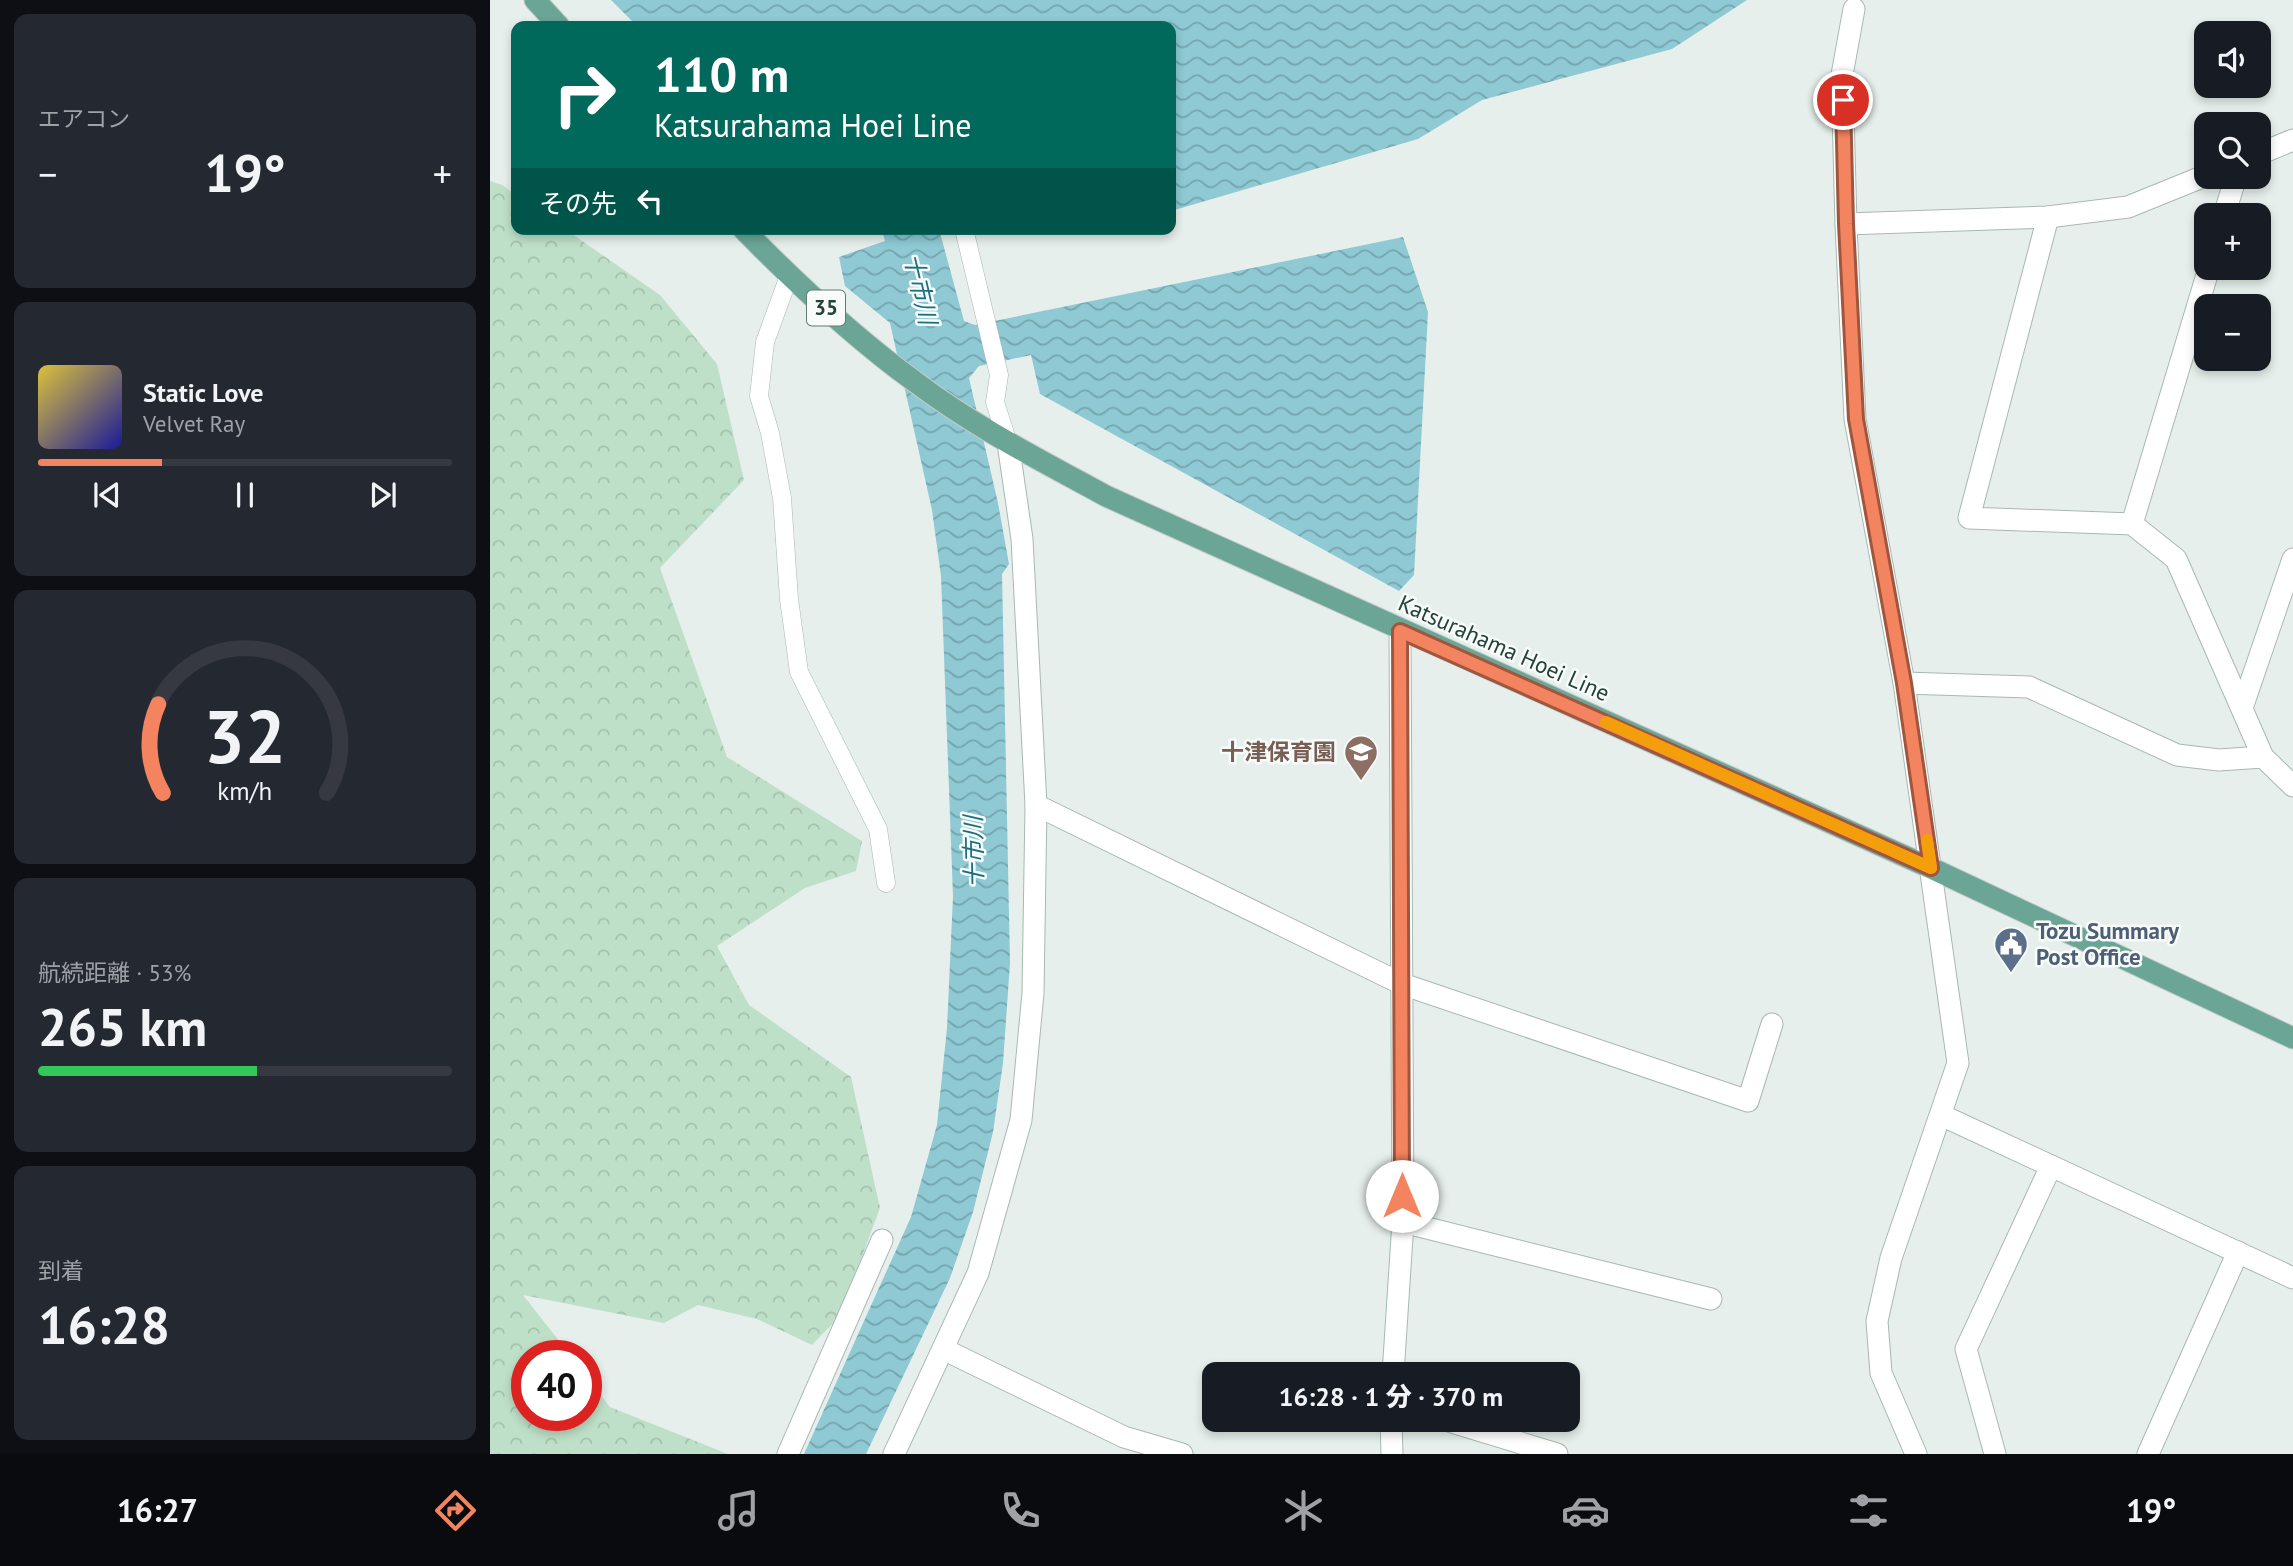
<!DOCTYPE html>
<html lang="ja">
<meta charset="utf-8">
<style>
:root{--surface:#171b24;--page:#242831;--text:#f1f3f6;--muted:#9ea1a6;--line:#363941;--accent:#f4845f}
body{margin:0;font-family:"PT Sans","Noto Sans JP",sans-serif;background:var(--page);color:var(--text);height:100vh;display:flex;flex-direction:column;font-size:26px;white-space:nowrap}
*{box-sizing:border-box;margin:0}
p{font-size:23px;color:var(--muted)}
.icon{flex:none;width:38px;height:38px;fill:none;stroke:currentColor;stroke-width:2;stroke-linecap:round;stroke-linejoin:round}
.map{position:relative;flex:1;overflow:hidden}
.sheet{display:flex;flex-direction:column;gap:14px;padding:14px;background:#0d0f14;width:490px}
.sheet>*{flex:none}
.banner{position:absolute;left:21px;top:21px;width:665px;height:214px;border-radius:14px;box-shadow:0 4px 10px #0003;background:#00695c;color:#fff;overflow:hidden}
.fabs{position:absolute;left:1704px;top:21px;display:grid;gap:14px}
.fabs a{display:grid;place-items:center;width:77px;height:77px;border-radius:14px;background:var(--surface);box-shadow:0 4px 10px #0003;font-size:35px}
.speed{position:absolute;left:21px;top:1340px;display:flex;gap:14px;font-size:35px;font-weight:700;text-align:center}
.speed>*{display:grid;place-content:center;width:91px;height:91px;border-radius:50%;background:var(--surface);box-shadow:0 4px 10px #0003;line-height:1}
.speed .limit{border:10px solid #d22;background:#fff;color:#111}
.pin{position:absolute;display:grid;place-items:center;width:60px;height:60px;color:#fff;margin:-30px;border:4px solid #fff;border-radius:50%;box-shadow:0 2px 7px #0007}
.me{position:absolute;width:77px;margin:-38px;rotate:0deg;stroke-linejoin:round;filter:drop-shadow(0 0 5px #0008)}
.turn{display:flex;align-items:center;gap:24px;height:147px;padding:0 28px;font-size:32px}
.turn .icon{width:91px;height:91px;stroke-width:2.5}
.turn b{display:block;font-size:49px;line-height:60px}
.then{display:flex;align-items:center;height:66px;padding:0 28px;background:#0003;gap:14px;font-size:26px}
.big{font-size:52px;font-weight:800;line-height:1.1}
.sheet .tile{flex:1;display:flex;flex-direction:column;justify-content:center;gap:10px;min-width:0;padding:0 24px;border-radius:14px;background:var(--page)}
.sheet .dial{align-items:center;gap:0}
.dial svg{height:182px;overflow:visible;fill:none;stroke:var(--line);stroke-width:7;stroke-linecap:round;text-anchor:middle}
.dial text{fill:var(--text);stroke:none}
.song{display:flex;align-items:center;gap:21px}
.cover{width:84px;height:84px;border-radius:10px;background:linear-gradient(135deg,hsl(50 70% 55%),hsl(240 70% 35%))}
.played{height:7px;border-radius:4px;background:linear-gradient(90deg,var(--accent) 30%,var(--line) 30%)}
.keys{display:flex;justify-content:space-around;direction:ltr}
.heat{display:flex;justify-content:space-between;align-items:center;font-size:38px;direction:ltr}
.charge{height:10px;border-radius:5px;background:linear-gradient(90deg,#34c759 53%,var(--line) 0)}
.trip{position:absolute;left:712px;top:1362px;width:378px;height:70px;border-radius:14px;background:var(--surface);box-shadow:0 4px 10px #0003;font-weight:800;line-height:70px;text-align:center}
.tab-bar{display:flex;height:112px;justify-content:space-around;align-items:center;background:#090b0e;color:var(--muted)}
.tab-bar .icon{width:49px;height:49px}
.tab-bar .active{color:var(--accent)}
.tab-bar b{font-size:32px;color:var(--text)}
main{display:flex;flex:1;min-height:0}
.map>svg:first-child{display:block}
.forest{fill:url(#forest-crowns)}
.water{fill:url(#water-waves)}
.lines{fill:none;stroke-linecap:round;stroke-linejoin:round}
.lane-casing{stroke:#a8b8b2;stroke-width:19}
.street-casing{stroke:#a8b8b2;stroke-width:23}
.secondary-casing{stroke:#a4bbb3;stroke-width:23}
.primary-casing{stroke:#c2cac8;stroke-width:23}
.lane{stroke:#fff;stroke-width:18}
.street{stroke:#fff;stroke-width:21}
.secondary{stroke:#fff;stroke-width:21}
.primary{stroke:#6aa596;stroke-width:21}
.route-casing{stroke:#9f563e;stroke-width:18}
.route{stroke:#f4845f;stroke-width:12}
.slow{stroke:#f59e0b;stroke-width:12}
.labels{text-anchor:middle;stroke-width:5;stroke-linejoin:round;paint-order:stroke}
.shield{fill:#f7fbf9;stroke:#637a73;stroke-width:2}
.shield-label{font-size:21px;font-weight:bold;fill:#24423a}
.street-label{font-size:23px;fill:#24423a;stroke:#f7fbf9}
.education-label{font-size:23px;font-weight:bold;fill:#785e54;stroke:#f7fbf9;text-anchor:end}
.service-label{font-size:23px;font-weight:bold;fill:#4e5e75;stroke:#f7fbf9;text-anchor:start}
.water-label{font-size:24px;font-style:italic;fill:#1c6f80;stroke:#f7fbf9}
</style>
<main>
<section class="sheet">
<div class="tile"><p>エアコン</p>
<div class="heat"><a>−</a><b class="big">19°</b><a>+</a></div>
</div>
<div class="tile">
<div class="song"><i class="cover"></i><div><b>Static Love</b><p>Velvet Ray</p></div></div>
<div class="played"></div>
<div class="keys"><svg class="icon" aria-label="previous" viewBox="0 0 24 24"><path d="M18 5L8 12l10 7zM5 5v14"/></svg><svg class="icon" aria-label="pause" viewBox="0 0 24 24"><path d="M8 5v14M16 5v14"/></svg><svg class="icon" aria-label="next" viewBox="0 0 24 24"><path d="M6 5l10 7-10 7zM19 5v14"/></svg></div>
</div>
<div class="tile dial"><svg viewBox="0 0 100 80">
<path d="M14 69A42 42 0 1 1 86 69"/>
<path d="M14 69A42 42 0 0 1 12 30" stroke="#f4845f"/>
<text x="50" y="56" font-size="32" font-weight="700">32</text>
<text x="50" y="72" font-size="11">km/h</text>
</svg></div>
<div class="tile"><p>航続距離 · 53%</p><b class="big">265 km</b><div class="charge"></div></div>
<div class="tile"><p>到着</p><b class="big">16:28</b></div>
</section>
<div class="map">
<svg width="1803" height="1454" viewBox="0 0 1803 1454">
<defs>
<pattern id="forest-crowns" width="20" height="18" patternUnits="userSpaceOnUse" patternTransform="scale(1.75)"><rect width="20" height="18" fill="#bfe0c8"/><path d="M2 6a3 3 0 1 1 6 0M12 15a3 3 0 1 1 6 0" fill="none" stroke="#a4c1ad"/></pattern>
<pattern id="water-waves" width="16" height="10" patternUnits="userSpaceOnUse" patternTransform="scale(1.75)"><rect width="16" height="10" fill="#8ec9d4"/><path d="M0 5q4-4 8 0t8 0" fill="none" stroke="#74a5ad"/></pattern>
</defs>
<rect width="100%" height="100%" fill="#e6efeb"/>
<!-- forest -->
<path class="forest" d="M0 181 12 185 26 195V229H75L170 295 227 364 254 480 170 568 237 757 372 841 366 871 315 888 227 946 259 1005 361 1077 390 1208 350 1316 322 1345 267 1319 208 1305 174 1323 33 1295 81 1356H37V1416H96V1376L120 1407 238 1454H0Z"/>
<!-- water -->
<g class="water">
<path d="M121 0H1257L1182 49 992 100 928 139 681 211V26H147Z"/>
<path d="M392 229H449L474 321 485 325 913 237 938 312 924 575 909 591 550 394 541 355 489 366 479 378 508 503 519 564 512 574 520 963 513 1063 503 1132 483 1212 460 1278 376 1454H314L421 1217 447 1125 457 1028 463 896 451 576 442 510 400 323 355 286 349 257 395 241Z"/>
</g>
<g class="lines">
<!-- lane casing -->
<g class="lane-casing">
<g id="lane">
<path d="M474 229 509 375 505 402 518 443"/>
<path d="M299 276 275 342 269 396 280 433 292 498 299 599 309 672 388 829 396 883"/>
</g>
</g>
<!-- street casing -->
<g class="street-casing">
<g id="street">
<path d="M1364 9 1352 75 1356 224 1365 419 1414 683 1468 1063 1401 1258 1387 1321 1391 1373 1426 1454"/>
<path d="M1769 154 1803 140"/>
<path d="M1734 215 1746 177"/>
<path d="M1558 217 1479 518 1642 524 1686 559 1773 757 1803 786"/>
<path d="M1356 224 1558 217 1638 207 1717 175"/>
<path d="M1642 524 1719 268"/>
<path d="M1414 683 1539 687 1687 755 1729 760 1773 757"/>
<path d="M1752 708 1803 559"/>
<path d="M546 805 912 984 1258 1101 1282 1024"/>
<path d="M1451 1115 1803 1278"/>
<path d="M913 1222 1221 1299"/>
<path d="M453 1349 634 1437 692 1454"/>
<path d="M952 1419 1067 1454"/>
<path d="M298 1454 392 1240"/>
<path d="M404 1454 488 1273 531 1120 543 993 546 805 532 539 518 443"/>
<path d="M1505 1454 1476 1349 1561 1166"/>
<path d="M1658 1454 1748 1252"/>
</g>
</g>
<!-- secondary casing -->
<g class="secondary-casing">
<g id="secondary">
<path d="M903 1374 913 1222 910 630"/>
<path d="M901 1419 902 1454"/>
</g>
</g>
<!-- primary casing -->
<g class="primary-casing">
<g id="primary">
<path d="M45 0 69 26"/>
<path d="M253 229C306 283 362 336 424 381 483 426 550 460 616 496L1441 868 1803 1038"/>
</g>
</g>
<!-- lane -->
<use href="#lane" class="lane"/>
<!-- street -->
<use href="#street" class="street"/>
<!-- secondary -->
<use href="#secondary" class="secondary"/>
<!-- primary -->
<use href="#primary" class="primary"/>
</g>
<g class="lines">
<!-- route casing -->
<g class="route-casing">
<path id="route" d="M912 1196 910 631 1441 868 1414 683 1366 419 1356 224 1353 100"/>
</g>
<!-- route -->
<use href="#route" class="route"/>
<!-- slow -->
<path class="slow" d="M1116 722 1441 868 1437 840"/>
</g>
<!-- icons -->
<defs>
<g id="school-pin" transform="scale(1.75)"><path d="M0 17L-7.5 6A9.5 9.5 0 1 1 7.5 6Z" fill="#8d6e63" stroke="#f7fbf9"/><path d="M0-5L7-2L0 1L-7-2ZM-4 1L0 2.5L4 1V4Q0 6-4 4Z" fill="#fff"/></g>
<g id="civic-pin" transform="scale(1.75)"><path d="M0 17L-7.5 6A9.5 9.5 0 1 1 7.5 6Z" fill="#5c6f8a" stroke="#f7fbf9"/><path d="M-.6-6.5H3V-4.5H.6V-3L4-1V1h2V6H-6V1h2V-1L-.6-3ZM-1.2 2.5V6h2.4V2.5Z" fill="#fff"/></g>
</defs>
<g fill-rule="evenodd">
<use href="#school-pin" x="871" y="752"/>
<use href="#civic-pin" x="1521" y="944"/>
</g>
<g class="labels">
<!-- shield labels -->
<rect class="shield" x="317" y="290.5" width="38" height="35" rx="5"/>
<g class="shield-label">
<text x="336" y="315">35</text>
</g>
<!-- street labels -->
<g class="street-label">
<text transform="translate(1014 648) rotate(24)" y="8">Katsurahama Hoei Line</text>
</g>
<!-- education labels -->
<g class="education-label">
<text x="846" y="760">十津保育園</text>
</g>
<!-- service labels -->
<g class="service-label">
<text x="1546" y="939">Tozu Summary<tspan x="1546" dy="26">Post Office</tspan></text>
</g>
<!-- water labels -->
<g class="water-label">
<text transform="translate(430 289) rotate(77)" y="8">十市川</text>
<text transform="translate(484 852) rotate(-91)" y="8">十市川</text>
</g>
</g>
</svg>
<div class="fabs">
<a><svg class="icon" aria-label="sound" viewBox="0 0 24 24"><path d="M4 9h4l5-4v14l-5-4H4zM17 9q2 3 0 6"/></svg></a>
<a><svg class="icon" aria-label="search" viewBox="0 0 24 24"><circle cx="10" cy="10" r="6"/><path d="M15 15l6 6"/></svg></a>
<a>+</a>
<a>−</a>
</div>
<div class="speed"><div class="limit">40</div></div>
<div class="pin" style="left:1353px;top:100px;background:#d93025"><svg class="icon" aria-label="arrive" viewBox="0 0 24 24"><path d="M6 21V4h12l-3 4 3 4H6"/></svg></div>
<svg class="me" style="left:912px;top:1196px" viewBox="-20 -20 40 40"><circle r="19" fill="#fff"/><path d="M0-13L10 11 0 6-10 11z" fill="#f4845f"/></svg>
<div class="trip">16:28 · 1 分 · 370 m</div>
<div class="banner">
<div class="turn"><svg class="icon" aria-label="right" viewBox="0 0 24 24"><path d="M7 20v-9h11M14 6l5 5-5 5"/></svg><div><b>110 m</b>Katsurahama Hoei Line</div></div>
<div class="then">その先<svg class="icon" aria-label="left" viewBox="0 0 24 24"><path d="M17 20v-9H6M10 6l-5 5 5 5"/></svg></div>
</div>
</div>
</main>
<nav class="tab-bar">
<b>16:27</b>
<svg class="icon active" aria-label="directions" viewBox="0 0 24 24"><path d="M12 3l9 9-9 9-9-9zM9 14v-3h6M13 9l2 2-2 2"/></svg>
<svg class="icon" aria-label="music" viewBox="0 0 24 24"><path d="M9 18V5l10-2v13"/><circle cx="6" cy="18" r="3"/><circle cx="16" cy="16" r="3"/></svg>
<svg class="icon" aria-label="phone" viewBox="0 0 24 24"><path d="M5 4h4l2 5-3 2q2 4 5 5l2-3 5 2v4C11 20 4 13 5 4z"/></svg>
<svg class="icon" aria-label="climate" viewBox="0 0 24 24"><path d="M12 3v18M4 7l16 10M4 17L20 7"/></svg>
<svg class="icon" aria-label="car" viewBox="0 0 24 24"><path d="M5 17H2v-5l4-1 3-4h7l3 4 3 1v5h-3M9 17h6M6 11h13"/><circle cx="7" cy="17" r="2"/><circle cx="17" cy="17" r="2"/></svg>
<svg class="icon" aria-label="filters" viewBox="0 0 24 24"><path d="M4 7h16M4 17h16"/><circle cx="9" cy="7" r="2"/><circle cx="15" cy="17" r="2"/></svg>
<b>19°</b>
</nav>
